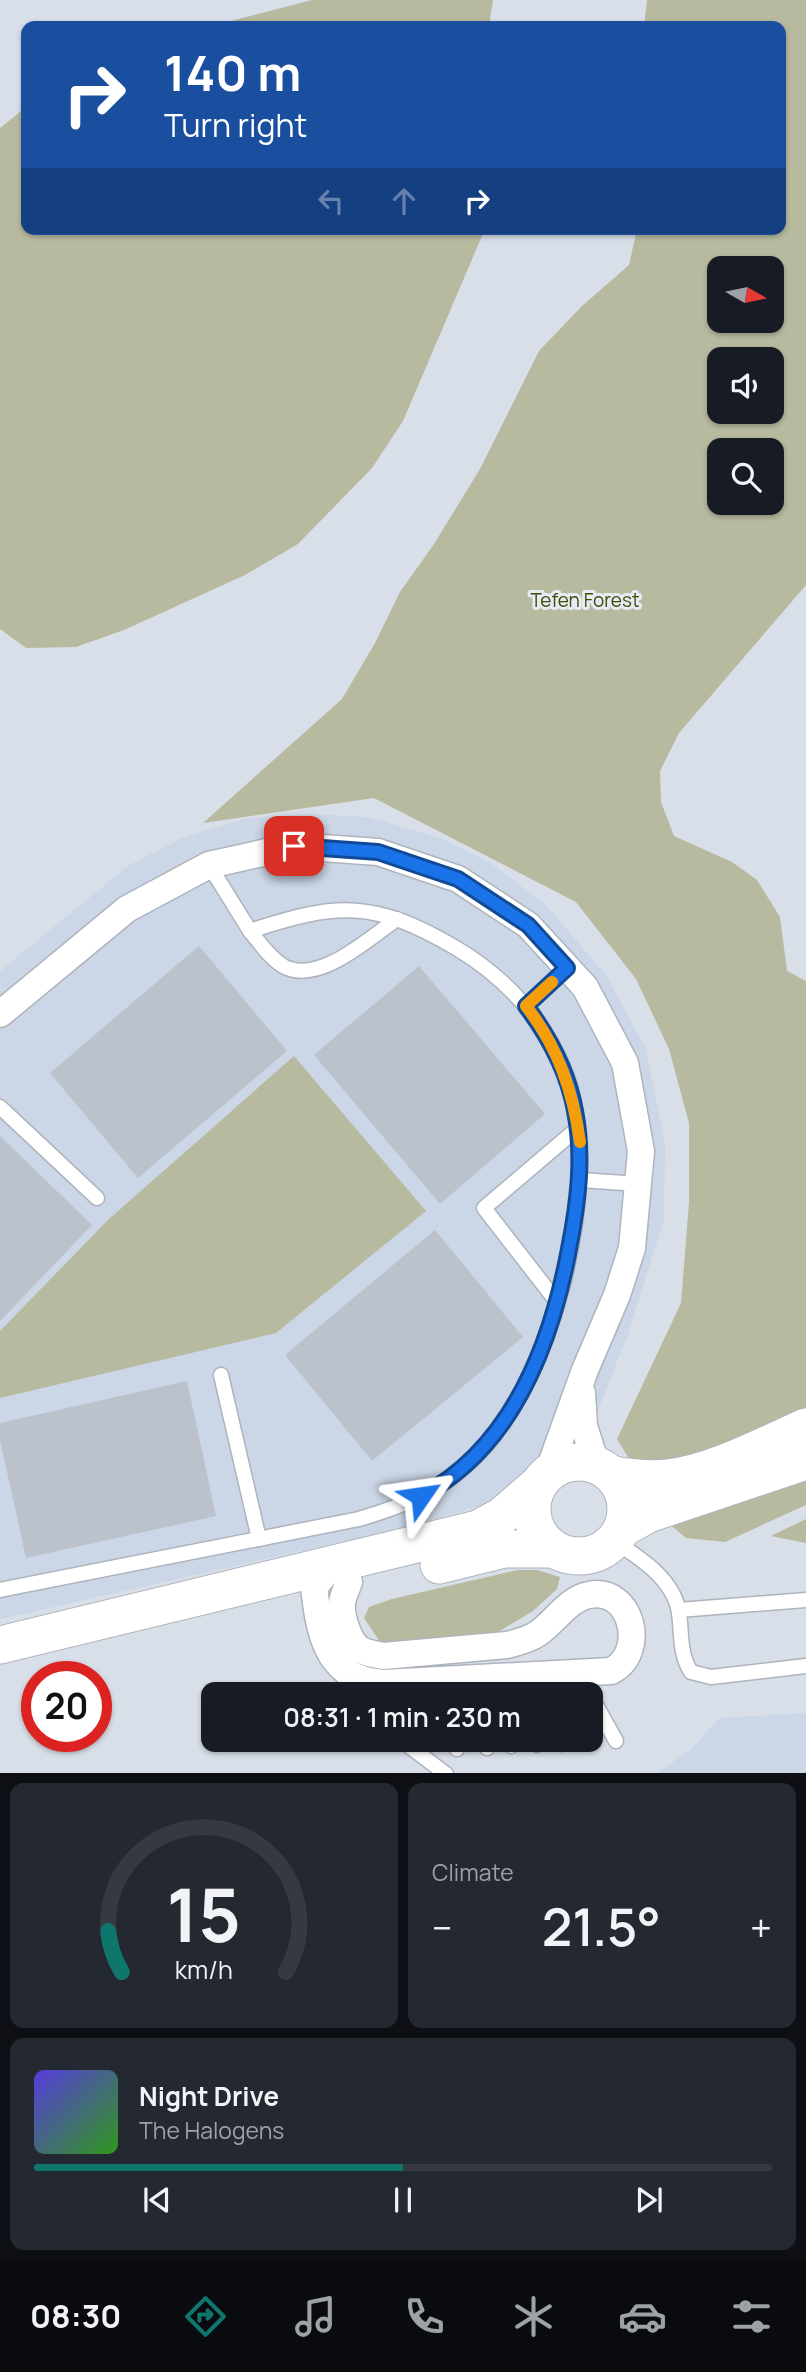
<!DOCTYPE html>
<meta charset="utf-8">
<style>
:root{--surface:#171b24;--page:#242831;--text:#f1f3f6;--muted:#9ea1a6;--line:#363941;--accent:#0f766e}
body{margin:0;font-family:Manrope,sans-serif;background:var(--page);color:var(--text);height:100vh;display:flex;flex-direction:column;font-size:26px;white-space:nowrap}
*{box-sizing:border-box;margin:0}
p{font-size:23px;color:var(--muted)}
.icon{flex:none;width:38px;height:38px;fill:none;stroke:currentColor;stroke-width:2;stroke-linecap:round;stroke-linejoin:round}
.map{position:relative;height:1773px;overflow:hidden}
.sheet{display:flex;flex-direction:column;gap:10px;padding:10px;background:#0d0f14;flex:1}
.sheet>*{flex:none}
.guide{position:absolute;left:21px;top:21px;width:765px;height:214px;border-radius:14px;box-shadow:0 2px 5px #0004;background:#1a4fa0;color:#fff;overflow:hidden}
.needle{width:46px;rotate:99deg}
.fabs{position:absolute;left:707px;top:256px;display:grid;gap:14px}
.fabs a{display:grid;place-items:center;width:77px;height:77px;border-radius:14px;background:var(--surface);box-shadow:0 2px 5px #0004;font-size:35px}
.speed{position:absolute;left:21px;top:1661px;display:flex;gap:14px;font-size:35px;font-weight:700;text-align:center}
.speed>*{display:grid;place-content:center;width:91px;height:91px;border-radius:50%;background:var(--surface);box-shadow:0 2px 5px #0004;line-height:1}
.speed .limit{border:10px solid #d22;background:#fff;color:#111}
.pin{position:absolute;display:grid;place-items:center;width:60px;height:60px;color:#fff;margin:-30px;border-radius:14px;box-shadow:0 4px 10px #0006}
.me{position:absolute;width:77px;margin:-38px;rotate:58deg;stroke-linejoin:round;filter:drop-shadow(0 0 5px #0008)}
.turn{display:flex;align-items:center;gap:24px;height:147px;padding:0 28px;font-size:32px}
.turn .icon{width:91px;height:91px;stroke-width:2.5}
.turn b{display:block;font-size:49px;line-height:60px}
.lanes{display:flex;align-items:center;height:66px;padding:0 28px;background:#0003;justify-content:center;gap:35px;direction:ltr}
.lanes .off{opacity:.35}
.big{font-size:52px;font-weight:600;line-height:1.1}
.sheet .card{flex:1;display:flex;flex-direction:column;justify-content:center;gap:10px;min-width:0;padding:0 24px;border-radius:14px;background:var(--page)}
.sheet .dial{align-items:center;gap:0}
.dial svg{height:182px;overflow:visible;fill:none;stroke:var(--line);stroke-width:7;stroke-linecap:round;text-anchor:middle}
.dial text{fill:var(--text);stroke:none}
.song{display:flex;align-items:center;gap:21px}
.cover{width:84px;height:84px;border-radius:10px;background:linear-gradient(135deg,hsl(250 70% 55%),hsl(110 70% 35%))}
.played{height:7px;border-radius:4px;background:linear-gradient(90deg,var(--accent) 50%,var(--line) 50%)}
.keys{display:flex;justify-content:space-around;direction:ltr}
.heat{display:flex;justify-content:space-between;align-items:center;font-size:38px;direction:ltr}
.sheet .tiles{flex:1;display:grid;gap:10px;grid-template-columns:1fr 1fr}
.card:last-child{grid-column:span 2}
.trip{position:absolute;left:201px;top:1682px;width:402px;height:70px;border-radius:14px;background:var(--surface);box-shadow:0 2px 5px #0004;font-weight:600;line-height:70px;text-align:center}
.tab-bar{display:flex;height:112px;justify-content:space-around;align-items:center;background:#090b0e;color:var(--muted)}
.tab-bar .icon{width:49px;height:49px}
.tab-bar .on{color:var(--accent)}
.tab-bar b{font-size:32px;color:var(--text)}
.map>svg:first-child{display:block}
.built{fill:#cbd6e6}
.green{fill:#b7ba9f;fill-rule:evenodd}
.building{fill:#bcc2cb}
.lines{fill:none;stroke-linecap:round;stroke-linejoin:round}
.lane-casing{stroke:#aeb4bd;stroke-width:17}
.street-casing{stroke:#aeb4bd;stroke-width:29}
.secondary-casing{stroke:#aeb4bd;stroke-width:39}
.lane{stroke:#fff;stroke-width:14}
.street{stroke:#fff;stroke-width:26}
.secondary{stroke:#fff;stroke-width:37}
.route-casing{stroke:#114b97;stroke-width:18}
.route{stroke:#1a73e8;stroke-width:12}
.slow{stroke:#f59e0b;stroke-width:12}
.labels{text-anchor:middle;stroke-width:6;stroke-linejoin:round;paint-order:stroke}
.park-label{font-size:19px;fill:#464a00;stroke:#e6ecf5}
</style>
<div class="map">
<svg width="806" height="1774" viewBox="0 0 806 1774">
<rect width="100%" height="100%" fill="#d9dfe8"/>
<!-- built -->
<g class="built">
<path d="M308 814 368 817 443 839 492 864 547 906 606 975 646 1049 665 1144 664 1220 628 1334 587 1438 578 1477 407 1527 0 1619V971L128 866 182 838 247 818Z"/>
<path d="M806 1713V1773H657L690 1750 720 1718Z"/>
</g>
<!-- green -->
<g class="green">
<path d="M312 0H493L489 26H176L231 21Z"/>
<path d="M647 0H806V585L679 733 660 771 661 802 674 836 732 862 757 880 780 917 787 971 806 981V1505L725 1542 686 1538 668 1523 617 1439 681 1303 689 1202V1123L669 1049 636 979 576 902 374 798 203 823 342 699 375 643 400 592 434 544 480 469 539 351 582 306 629 265 637 229H780V26H644ZM719 268H772V320H719ZM719 359H772V411H719ZM719 450H772V502H719Z"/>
<path d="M26 107V229H485L403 421 372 468 298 544 245 575 124 630 76 647 26 648 0 629V128Z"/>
<path d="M294 1056 426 1211 276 1333 0 1398V1331L108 1220Z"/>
<path d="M806 1519V1543L771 1536Z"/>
<path d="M518 1570H537L560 1577 557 1589 533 1611 498 1632 393 1645 380 1642 364 1618 369 1607 392 1599Z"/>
</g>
<!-- building -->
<g class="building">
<path d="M199 946 287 1051 138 1178 50 1073Z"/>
<path d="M419 966 545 1114 440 1204 314 1055Z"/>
<path d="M0 1136 92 1225 0 1321Z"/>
<path d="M435 1230 523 1337 372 1461 285 1355Z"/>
<path d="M187 1381 216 1516 26 1558 0 1440V1423Z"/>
</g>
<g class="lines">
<!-- lane casing -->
<g class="lane-casing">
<g id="lane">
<path d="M250 931C260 943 269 957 283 966 318 986 369 938 397 919"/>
<path d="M526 1006 567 968"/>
<path d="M0 1107 97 1198"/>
<path d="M580 1180 639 1184"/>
<path d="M557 1302 484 1208 578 1128"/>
<path d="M221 1375 259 1539"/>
<path d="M614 1541C640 1558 674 1579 679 1613 682 1634 679 1653 691 1672L711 1677 806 1666"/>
<path d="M0 1590 359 1519C403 1506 436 1493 470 1462 554 1386 604 1183 567 1077 547 1022 505 977 456 948 374 900 338 902 250 931L209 865"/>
<path d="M679 1610 806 1600"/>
<path d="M550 1673 562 1694"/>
<path d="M592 1698 616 1741"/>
<path d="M401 1740 446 1774"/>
<path d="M451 1740 457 1749"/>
<path d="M482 1740 487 1748"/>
<path d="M507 1740 511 1746"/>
<path d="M534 1740 537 1745"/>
<path d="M559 1740 561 1744"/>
<path d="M587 1740 589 1743"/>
</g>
</g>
<!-- street casing -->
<g class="street-casing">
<g id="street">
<path d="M0 1014 127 909 209 865 294 846 378 852 458 879 528 925 585 987 625 1063 641 1151 632 1248 617 1295 585 1370 548 1473"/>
<path d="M582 1393 584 1426 596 1464"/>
<path d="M333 1565 314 1587C318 1621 323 1667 362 1679 368 1681 377 1682 384 1683L611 1671C648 1653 632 1586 589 1595 568 1599 555 1622 537 1634 528 1640 518 1642 507 1645L383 1656C375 1654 363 1653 357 1647 348 1638 341 1616 342 1604 342 1597 347 1589 349 1582"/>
</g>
</g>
<!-- secondary casing -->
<g class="secondary-casing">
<g id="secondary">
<circle cx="579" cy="1509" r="47"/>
<path d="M613 1475C631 1478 649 1480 668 1478 715 1472 763 1446 806 1427"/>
<path d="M623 1528 648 1514 806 1461"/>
<path d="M439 1565 504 1549H554"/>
<path d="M0 1645 478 1529 502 1516 539 1484"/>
</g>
</g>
<!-- lane -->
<use href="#lane" class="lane"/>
<!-- street -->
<use href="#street" class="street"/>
<!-- secondary -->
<use href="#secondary" class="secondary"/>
</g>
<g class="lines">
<!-- route casing -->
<g class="route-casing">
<path id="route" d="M294 846 378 852 458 879 528 925 567 968 526 1006C550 1038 568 1072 575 1111 584 1157 578 1203 569 1249 551 1345 512 1448 421 1496"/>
</g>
<!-- route -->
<use href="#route" class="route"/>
<!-- slow -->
<path class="slow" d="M552 982 526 1006C558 1047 573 1091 580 1142"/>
</g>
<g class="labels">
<!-- park labels -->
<g class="park-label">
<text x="585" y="607">Tefen Forest</text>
</g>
</g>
</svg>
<div class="fabs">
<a><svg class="needle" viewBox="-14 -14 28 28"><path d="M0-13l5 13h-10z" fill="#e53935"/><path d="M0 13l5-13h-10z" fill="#9ea1a6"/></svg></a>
<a><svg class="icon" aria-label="sound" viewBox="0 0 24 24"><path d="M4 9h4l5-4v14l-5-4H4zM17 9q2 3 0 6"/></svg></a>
<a><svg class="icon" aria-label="search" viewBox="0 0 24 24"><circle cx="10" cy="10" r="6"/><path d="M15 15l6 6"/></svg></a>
</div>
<div class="speed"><div class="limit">20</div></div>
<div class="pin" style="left:294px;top:846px;background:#d93025"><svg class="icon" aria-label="arrive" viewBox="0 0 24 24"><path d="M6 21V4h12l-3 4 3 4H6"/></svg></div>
<svg class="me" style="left:421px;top:1496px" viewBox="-20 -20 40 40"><path d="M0-17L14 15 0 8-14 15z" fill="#1a73e8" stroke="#fff" stroke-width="4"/></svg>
<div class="trip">08:31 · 1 min · 230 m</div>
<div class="guide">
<div class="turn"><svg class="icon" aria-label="right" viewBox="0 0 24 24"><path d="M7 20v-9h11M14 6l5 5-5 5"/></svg><div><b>140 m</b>Turn right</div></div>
<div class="lanes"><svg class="icon off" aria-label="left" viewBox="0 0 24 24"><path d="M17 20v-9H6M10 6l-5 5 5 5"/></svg><svg class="icon off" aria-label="ahead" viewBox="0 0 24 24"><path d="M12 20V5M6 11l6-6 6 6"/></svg><svg class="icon" aria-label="right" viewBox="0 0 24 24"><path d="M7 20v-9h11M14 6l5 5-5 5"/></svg></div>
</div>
</div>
<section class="sheet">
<div class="tiles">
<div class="card dial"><svg viewBox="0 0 100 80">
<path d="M14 69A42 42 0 1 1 86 69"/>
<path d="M14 69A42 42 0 0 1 8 51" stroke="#0f766e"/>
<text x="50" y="56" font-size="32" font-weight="700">15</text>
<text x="50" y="72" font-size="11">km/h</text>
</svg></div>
<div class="card"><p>Climate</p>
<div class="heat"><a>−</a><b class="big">21.5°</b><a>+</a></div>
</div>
<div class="card">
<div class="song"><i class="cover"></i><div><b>Night Drive</b><p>The Halogens</p></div></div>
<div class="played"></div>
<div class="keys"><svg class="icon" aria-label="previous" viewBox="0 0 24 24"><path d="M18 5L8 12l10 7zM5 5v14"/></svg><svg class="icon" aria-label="pause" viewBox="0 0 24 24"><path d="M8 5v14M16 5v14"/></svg><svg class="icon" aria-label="next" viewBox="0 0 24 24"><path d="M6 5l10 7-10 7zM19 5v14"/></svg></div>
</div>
</div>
</section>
<nav class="tab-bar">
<b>08:30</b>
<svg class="icon on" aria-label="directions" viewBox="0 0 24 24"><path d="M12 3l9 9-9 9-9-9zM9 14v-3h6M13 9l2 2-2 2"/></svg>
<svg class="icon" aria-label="music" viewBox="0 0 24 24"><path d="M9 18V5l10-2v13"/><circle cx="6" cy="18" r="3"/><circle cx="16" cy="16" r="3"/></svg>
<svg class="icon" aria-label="phone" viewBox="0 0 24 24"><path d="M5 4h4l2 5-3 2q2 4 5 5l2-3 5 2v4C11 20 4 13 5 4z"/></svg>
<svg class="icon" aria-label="climate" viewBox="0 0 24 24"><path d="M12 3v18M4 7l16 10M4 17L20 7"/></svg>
<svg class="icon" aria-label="car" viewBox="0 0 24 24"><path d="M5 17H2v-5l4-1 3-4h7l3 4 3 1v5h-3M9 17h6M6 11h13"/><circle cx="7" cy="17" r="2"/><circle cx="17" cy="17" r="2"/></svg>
<svg class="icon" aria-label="filters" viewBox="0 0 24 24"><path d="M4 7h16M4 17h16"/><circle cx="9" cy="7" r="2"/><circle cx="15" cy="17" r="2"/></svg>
</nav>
